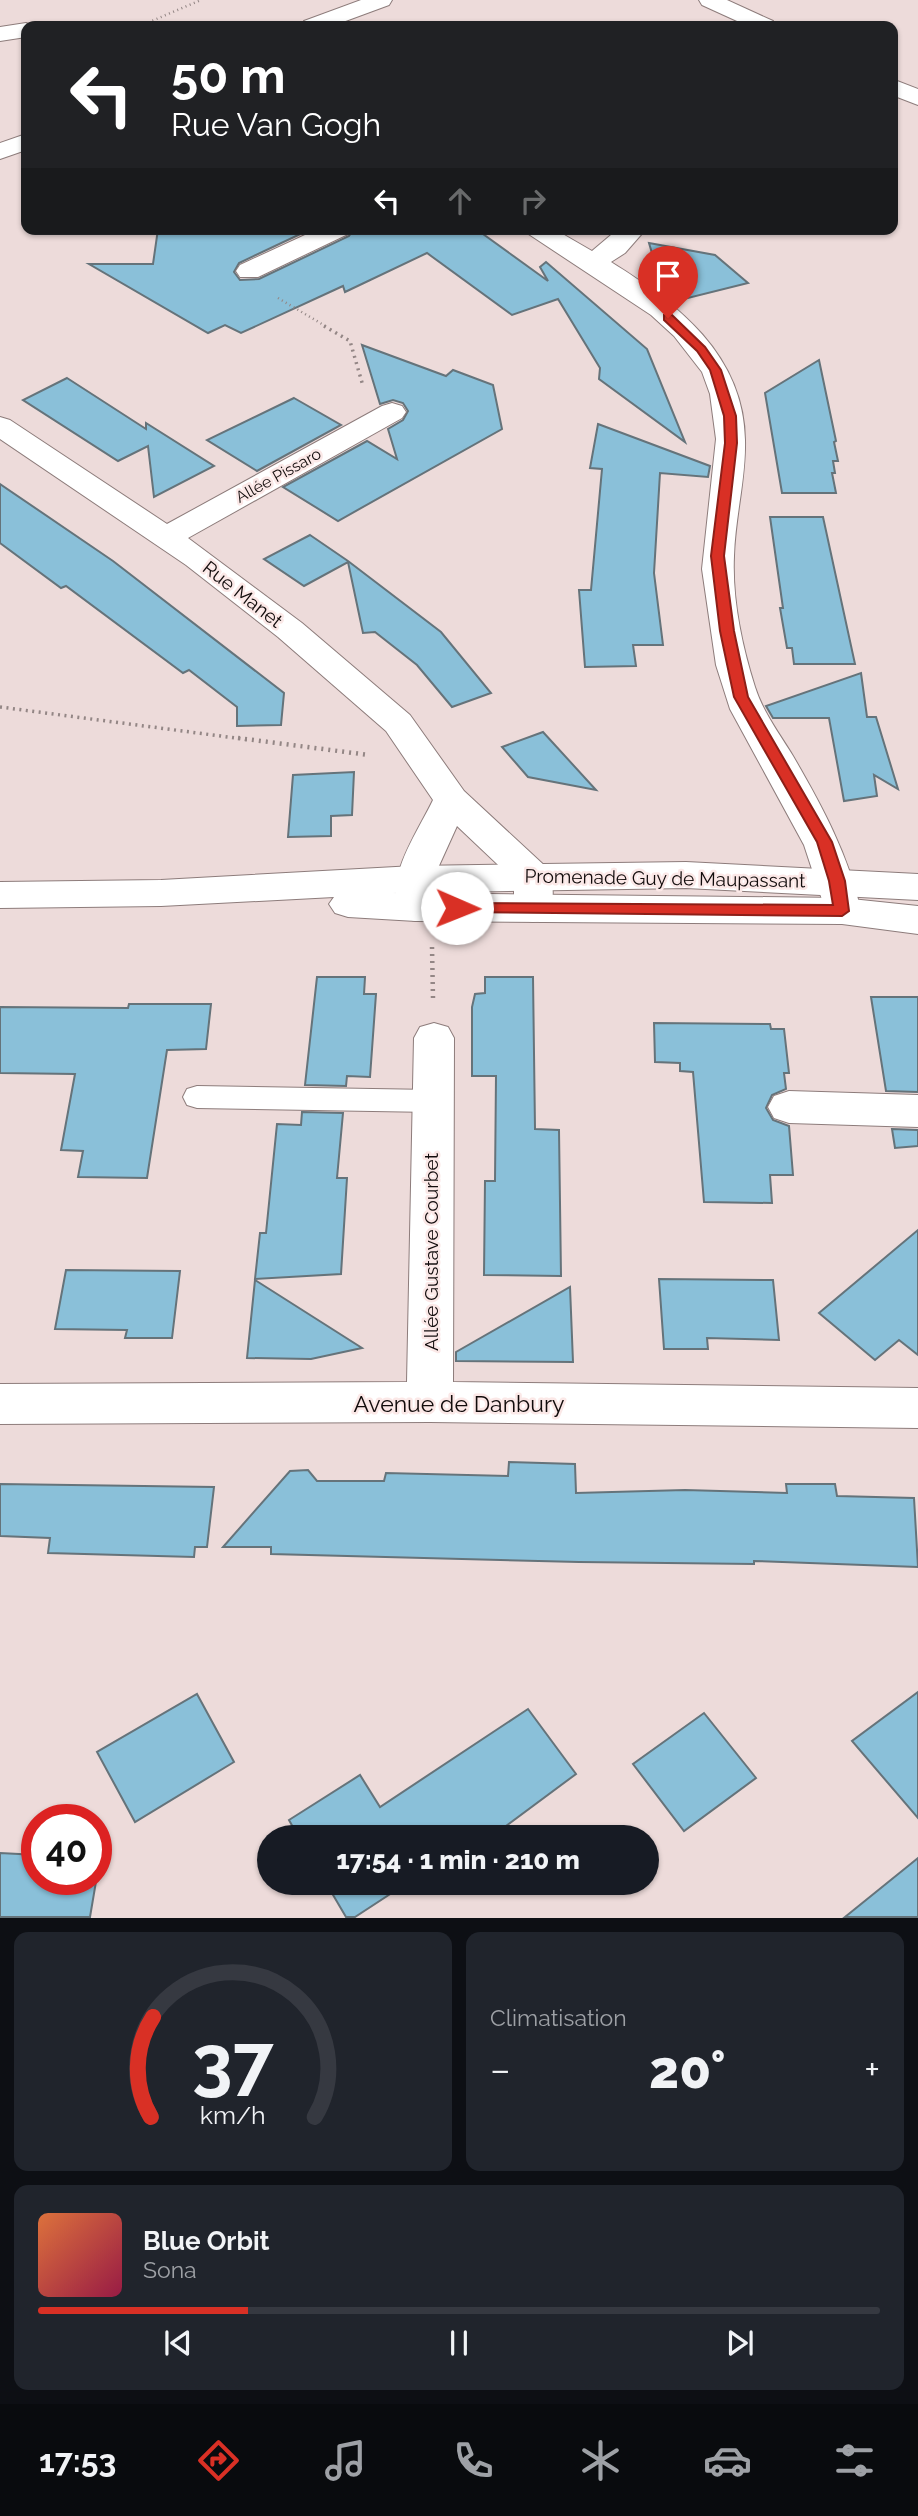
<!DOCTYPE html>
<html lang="fr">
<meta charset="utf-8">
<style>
:root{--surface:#171b24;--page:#20242c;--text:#f1f3f6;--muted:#9ea1a6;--line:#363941;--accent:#d93025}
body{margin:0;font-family:Raleway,sans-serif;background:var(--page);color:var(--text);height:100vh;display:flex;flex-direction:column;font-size:26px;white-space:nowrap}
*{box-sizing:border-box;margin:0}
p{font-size:23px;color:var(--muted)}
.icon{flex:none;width:38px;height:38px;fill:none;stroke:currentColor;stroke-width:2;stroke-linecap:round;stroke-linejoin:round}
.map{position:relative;height:1918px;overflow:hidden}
.sheet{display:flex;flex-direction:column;gap:14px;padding:14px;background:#0d0f14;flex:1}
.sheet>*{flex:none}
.guide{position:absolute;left:21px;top:21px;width:877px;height:214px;border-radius:14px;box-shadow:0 2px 5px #0004;background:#202124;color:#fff;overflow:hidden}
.speed{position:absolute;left:21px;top:1804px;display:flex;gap:14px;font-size:35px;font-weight:700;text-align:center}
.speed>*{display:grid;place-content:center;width:91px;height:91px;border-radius:50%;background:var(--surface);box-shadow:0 2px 5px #0004;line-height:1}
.speed .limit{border:10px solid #d22;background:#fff;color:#111}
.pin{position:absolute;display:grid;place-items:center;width:60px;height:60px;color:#fff;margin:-72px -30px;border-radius:50% 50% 50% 0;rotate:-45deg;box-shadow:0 0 7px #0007}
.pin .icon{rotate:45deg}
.me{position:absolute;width:77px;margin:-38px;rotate:91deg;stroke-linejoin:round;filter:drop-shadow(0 0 5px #0008)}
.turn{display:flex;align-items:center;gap:24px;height:147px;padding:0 35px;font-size:32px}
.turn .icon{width:91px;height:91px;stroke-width:2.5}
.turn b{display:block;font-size:49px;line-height:60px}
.lanes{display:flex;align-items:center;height:66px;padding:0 35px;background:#0003;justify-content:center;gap:35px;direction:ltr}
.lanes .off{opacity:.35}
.big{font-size:52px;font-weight:800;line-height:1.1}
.sheet .widget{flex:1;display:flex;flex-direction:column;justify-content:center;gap:10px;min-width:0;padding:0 24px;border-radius:14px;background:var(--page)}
.sheet .dial{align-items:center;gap:0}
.dial svg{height:182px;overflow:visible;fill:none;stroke:var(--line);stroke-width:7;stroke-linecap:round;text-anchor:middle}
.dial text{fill:var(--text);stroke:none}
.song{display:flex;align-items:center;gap:21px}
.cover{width:84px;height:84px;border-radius:10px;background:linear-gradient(135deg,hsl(20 70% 55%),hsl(340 70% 35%))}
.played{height:7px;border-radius:4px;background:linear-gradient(90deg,var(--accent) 25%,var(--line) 25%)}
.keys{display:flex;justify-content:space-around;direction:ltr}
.heat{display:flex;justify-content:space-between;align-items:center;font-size:38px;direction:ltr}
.sheet .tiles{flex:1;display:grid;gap:14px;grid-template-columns:1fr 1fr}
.widget:last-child{grid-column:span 2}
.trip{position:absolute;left:257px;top:1825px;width:402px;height:70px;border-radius:35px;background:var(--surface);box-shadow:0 2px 5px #0004;font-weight:800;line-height:70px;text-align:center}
.dock{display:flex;height:112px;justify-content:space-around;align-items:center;background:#090b0e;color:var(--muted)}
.dock .icon{width:49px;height:49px}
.dock .on{color:var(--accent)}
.dock b{font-size:32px;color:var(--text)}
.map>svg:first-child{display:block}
.building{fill:#8ac0d9;stroke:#65737a;stroke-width:2}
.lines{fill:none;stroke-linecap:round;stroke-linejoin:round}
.lane-casing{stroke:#8d7c7b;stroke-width:2}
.street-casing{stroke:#8d7c7b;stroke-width:2}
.secondary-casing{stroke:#8d7c7b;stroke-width:2}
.path-far2{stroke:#938685;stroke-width:2.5;stroke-dasharray:1 3.5;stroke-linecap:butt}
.path-far1{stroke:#938685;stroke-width:3.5;stroke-dasharray:2 4.5;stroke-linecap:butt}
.path{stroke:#938685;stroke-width:4.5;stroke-dasharray:2 5;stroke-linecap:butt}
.lane{fill:#fff;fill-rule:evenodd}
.street{fill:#fff;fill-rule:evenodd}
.secondary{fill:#fff;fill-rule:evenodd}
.route{fill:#d93025;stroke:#8d1f18;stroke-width:2}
.labels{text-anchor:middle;stroke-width:5;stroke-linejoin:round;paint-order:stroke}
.far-street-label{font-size:16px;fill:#110b0b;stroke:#fbe8e7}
.street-label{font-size:19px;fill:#110b0b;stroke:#fbe8e7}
.near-street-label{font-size:23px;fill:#110b0b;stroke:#fbe8e7}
</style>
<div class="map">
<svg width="918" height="1918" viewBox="0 0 918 1918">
<rect width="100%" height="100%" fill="#eddbda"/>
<!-- building -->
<g class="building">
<path d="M158 229H311L239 263 234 272 240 280 259 279 349 236 354 229H476L548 281 540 267 546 262 647 349 685 442 599 379 600 368 558 299 512 315 427 253 345 292 343 286 241 333 225 325 208 333 89 264H153Z"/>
<path d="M649 243 715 255 748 283 672 302 665 297Z"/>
<path d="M362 345 446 376 453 370 493 385 502 429 338 521 283 487 367 441 397 459 388 429 403 420 408 411 403 403 393 400 380 404Z"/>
<path d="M819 360 836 441 834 442 838 461H833L835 473H832L836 493H782L765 393Z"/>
<path d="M67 378 146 429V423L214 466 154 497 148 446 118 461 23 400Z"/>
<path d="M294 398 341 425 257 471 207 440Z"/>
<path d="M598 424 710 466 708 477 660 473 654 573 663 645H633L636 666 585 667 579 590H591L602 469 590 468Z"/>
<path d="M0 484 113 561 284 693 281 725 237 726V707L189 670 183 673 66 586 61 588 0 543Z"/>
<path d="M770 517H823L855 664H794L792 648H787L780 608H783Z"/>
<path d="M310 535 348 561 441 632 491 693 452 707 417 665 375 632 363 633 348 562 304 586 264 559Z"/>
<path d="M861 673 867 717H876L898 789 874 775 877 796 844 801 829 718H773L766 706Z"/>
<path d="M543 732 596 790 528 777 502 747Z"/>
<path d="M354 772 352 815 331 816V836L288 837 293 775Z"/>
<path d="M317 977H365L364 994H376L370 1077 347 1076 346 1086 305 1085Z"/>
<path d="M485 977H533L535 1129 559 1130 561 1276 484 1275 485 1181H495L496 1076H472V1007L475 994 485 993Z"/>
<path d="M871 997H918V1092L886 1091Z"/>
<path d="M129 1004H211L206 1049 167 1050 147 1178 78 1177 83 1151 61 1150 75 1074 0 1073V1007L128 1008Z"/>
<path d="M654 1023 770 1024 771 1029H784L789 1073H784L786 1089 772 1095 766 1108 773 1120 789 1126 793 1175H770L772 1203 704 1202 693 1072 680 1071V1063L655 1062Z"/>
<path d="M302 1112 343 1113 337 1178H347L341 1274 255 1279 260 1233H266L277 1124 301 1125Z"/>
<path d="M892 1129 918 1130V1146L895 1148Z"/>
<path d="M918 1230V1355L899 1340 875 1360 819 1313Z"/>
<path d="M66 1270 180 1271 172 1338H125L127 1330 55 1329Z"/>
<path d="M659 1279 773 1280 779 1340 707 1338 708 1349H664Z"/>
<path d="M255 1280 362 1348 311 1359 247 1358Z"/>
<path d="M570 1287 573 1362 456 1361V1352Z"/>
<path d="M509 1462 575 1464 576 1493 685 1490 787 1493 786 1484H835L837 1496 914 1498 918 1567 754 1561V1564L579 1562 271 1554V1547H223L290 1471 308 1470 317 1481H384L386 1473 508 1476Z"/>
<path d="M0 1484 214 1487 207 1547H195L194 1557 48 1553 50 1538 0 1536Z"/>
<path d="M918 1692V1818L852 1741Z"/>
<path d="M197 1694 234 1762 135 1822 97 1752Z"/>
<path d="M528 1709 576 1774 490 1838H299L289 1820 360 1775 380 1807Z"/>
<path d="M704 1713 756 1778 684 1831 633 1764Z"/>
<path d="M0 1853 37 1855V1880H96V1857L100 1858 90 1917H0Z"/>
<path d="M918 1858V1917H845Z"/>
<path d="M326 1883H407L355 1917H346Z"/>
</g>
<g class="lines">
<!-- lane casing -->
<g class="lane-casing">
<path id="lane" d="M197 1086 432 1090 442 1093 446 1101 442 1109 432 1112 197 1108 187 1105 183 1097 187 1089Z"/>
</g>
<!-- street casing -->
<g class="street-casing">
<g id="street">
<path d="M361 0H392L389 5 332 26H301L304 21Z"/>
<path d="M699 0H727L773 21 776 26H748L702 5Z"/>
<path d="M26 23 35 26H26V37L0 41V27Z"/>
<path d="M892 79 918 89V105L892 95Z"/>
<path d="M26 134V150L0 159V143Z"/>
<path d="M318 229H352L348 234 258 277H240L236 271 240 265Z"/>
<path d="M521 229H554L592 251 618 229H646L625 253 611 262C677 303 744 355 745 440 746 479 735 517 734 556 732 599 742 646 755 687 763 712 779 733 793 756 822 806 848 854 861 911L855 921 842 924 829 921 804 845 730 709 716 665 702 569 716 439 710 394 702 372 674 336 651 315Z"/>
<path d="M392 403 402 406 406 412 402 418 188 538 302 623 410 715 464 791 546 867C555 881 555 904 546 919L533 922 520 919 514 909V880L457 826 433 879 435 908 429 918 416 921 403 918C381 881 417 834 433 800L386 731 278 637 186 565 0 439V417L10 420 167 524 382 406Z"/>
<path d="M434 1023 448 1027 454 1038 453 1382 918 1388V1428L430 1422 0 1424V1384L407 1382 414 1038 420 1027Z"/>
<path d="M789 1091 918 1095V1127L789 1123 774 1118 768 1107 774 1096Z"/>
</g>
</g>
<!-- secondary casing -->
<g class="secondary-casing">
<path id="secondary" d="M686 862 918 874V900L686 888 393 893 842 898 918 906V934L842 924 416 921 348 917 335 913 329 904 334 897 161 906 0 908V882L161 880 414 866Z"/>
</g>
<!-- path-far2 -->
<g class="path-far2">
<path d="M140 26 201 0"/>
<path d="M278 298 327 327"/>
</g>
<!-- path-far1 -->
<g class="path-far1">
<path d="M324 326 350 341 363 386"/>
<path d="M0 707 251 740"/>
</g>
<!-- path -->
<g class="path">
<path d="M238 738 369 755"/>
<path d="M432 947 433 998"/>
</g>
<!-- lane -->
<use href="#lane" class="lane"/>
<!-- street -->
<use href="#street" class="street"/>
<!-- secondary -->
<use href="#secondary" class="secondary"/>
</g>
<!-- route -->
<path class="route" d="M664 315H672L705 347 721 370 736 416 737 443 724 556 734 631 748 697 832 842 845 881 849 911 842 916 451 912 449 908 457 903 833 905 829 881 817 842 734 697 720 631 711 556 725 443 724 416 710 370 697 351 664 320Z"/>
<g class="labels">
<!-- far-street labels -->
<g class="far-street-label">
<text transform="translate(278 475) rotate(-29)" y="6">Allée Pissaro</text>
</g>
<!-- street labels -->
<g class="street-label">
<text transform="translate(243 594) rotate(38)" y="7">Rue Manet</text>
<text transform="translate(665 878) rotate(1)" y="7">Promenade Guy de Maupassant</text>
<text transform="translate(431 1252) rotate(-90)" y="7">Allée Gustave Courbet</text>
</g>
<!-- near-street labels -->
<g class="near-street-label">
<text x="459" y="1412">Avenue de Danbury</text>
</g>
</g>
</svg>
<div class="speed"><div class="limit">40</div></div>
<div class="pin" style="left:668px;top:318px;background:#d93025"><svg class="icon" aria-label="arrive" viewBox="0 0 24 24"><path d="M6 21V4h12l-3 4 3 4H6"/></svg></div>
<svg class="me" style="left:457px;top:908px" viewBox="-20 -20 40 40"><circle r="19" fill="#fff"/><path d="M0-13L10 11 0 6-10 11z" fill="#d93025"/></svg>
<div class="trip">17:54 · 1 min · 210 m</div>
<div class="guide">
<div class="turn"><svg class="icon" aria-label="left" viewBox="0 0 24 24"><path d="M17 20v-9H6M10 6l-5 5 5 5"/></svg><div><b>50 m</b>Rue Van Gogh</div></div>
<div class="lanes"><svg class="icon" aria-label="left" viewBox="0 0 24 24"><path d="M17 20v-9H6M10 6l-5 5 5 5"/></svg><svg class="icon off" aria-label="ahead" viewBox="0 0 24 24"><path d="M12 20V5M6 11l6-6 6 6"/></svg><svg class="icon off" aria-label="right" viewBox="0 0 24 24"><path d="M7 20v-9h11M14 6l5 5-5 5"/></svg></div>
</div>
</div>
<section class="sheet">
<div class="tiles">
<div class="widget dial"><svg viewBox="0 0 100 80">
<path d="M14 69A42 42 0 1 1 86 69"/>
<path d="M14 69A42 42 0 0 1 15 25" stroke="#d93025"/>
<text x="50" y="56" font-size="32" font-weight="700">37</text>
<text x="50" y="72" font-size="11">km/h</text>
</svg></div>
<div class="widget"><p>Climatisation</p>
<div class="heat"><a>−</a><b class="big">20°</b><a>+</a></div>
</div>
<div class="widget">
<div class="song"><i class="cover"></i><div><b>Blue Orbit</b><p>Sona</p></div></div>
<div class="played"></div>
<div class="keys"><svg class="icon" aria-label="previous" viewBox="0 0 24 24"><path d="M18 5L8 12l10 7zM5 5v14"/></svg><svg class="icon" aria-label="pause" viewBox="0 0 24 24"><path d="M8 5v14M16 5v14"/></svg><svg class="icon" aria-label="next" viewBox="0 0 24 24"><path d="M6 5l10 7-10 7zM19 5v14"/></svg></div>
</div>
</div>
</section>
<nav class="dock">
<b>17:53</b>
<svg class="icon on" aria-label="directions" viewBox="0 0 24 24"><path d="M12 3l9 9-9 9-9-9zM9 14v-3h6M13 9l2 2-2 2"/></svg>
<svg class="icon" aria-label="music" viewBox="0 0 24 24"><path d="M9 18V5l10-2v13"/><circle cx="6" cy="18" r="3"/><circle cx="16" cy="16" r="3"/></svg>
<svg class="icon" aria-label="phone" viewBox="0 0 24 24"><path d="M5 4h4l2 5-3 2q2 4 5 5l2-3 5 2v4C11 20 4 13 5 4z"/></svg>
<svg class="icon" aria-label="climate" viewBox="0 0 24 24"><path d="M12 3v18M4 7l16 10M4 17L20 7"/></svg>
<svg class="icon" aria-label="car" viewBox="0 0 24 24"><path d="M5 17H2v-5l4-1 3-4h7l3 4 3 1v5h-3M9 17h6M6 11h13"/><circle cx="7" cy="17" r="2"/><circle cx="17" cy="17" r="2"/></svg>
<svg class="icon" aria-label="filters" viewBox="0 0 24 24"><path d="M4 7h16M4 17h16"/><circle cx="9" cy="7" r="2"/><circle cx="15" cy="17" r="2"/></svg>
</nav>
